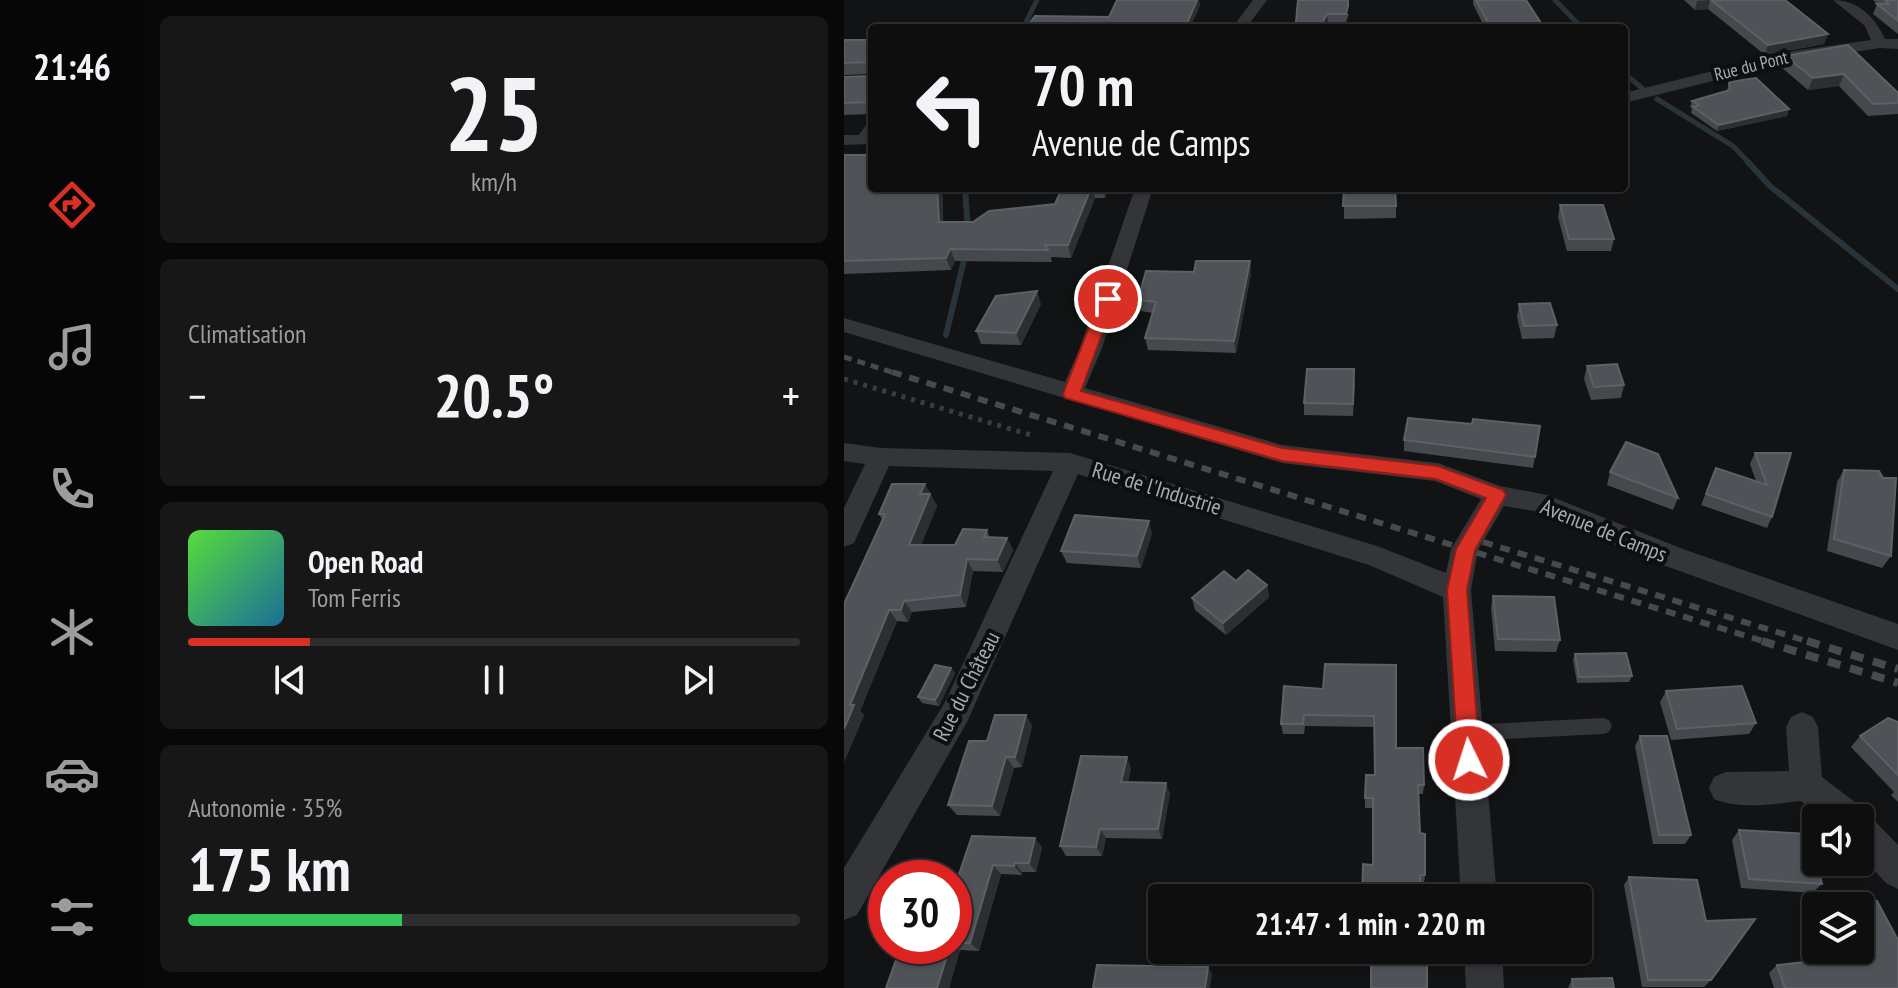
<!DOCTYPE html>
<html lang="fr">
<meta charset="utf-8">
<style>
:root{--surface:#0e0e0f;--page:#171718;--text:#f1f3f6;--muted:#9b9c9e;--line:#2e2e2f;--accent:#d93025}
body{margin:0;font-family:"PT Sans Narrow",sans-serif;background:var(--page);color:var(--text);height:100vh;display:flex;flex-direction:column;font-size:30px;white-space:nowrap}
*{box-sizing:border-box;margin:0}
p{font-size:26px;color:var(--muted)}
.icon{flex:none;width:44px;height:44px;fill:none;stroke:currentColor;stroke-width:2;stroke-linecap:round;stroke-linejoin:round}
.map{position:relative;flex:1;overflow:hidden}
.details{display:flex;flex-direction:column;gap:16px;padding:16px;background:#080808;width:700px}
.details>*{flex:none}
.hud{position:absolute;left:24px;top:24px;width:760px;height:168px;border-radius:8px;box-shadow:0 2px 6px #0004,0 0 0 2px var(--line);background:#0e0e0f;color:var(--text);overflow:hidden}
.tools{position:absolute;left:958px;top:804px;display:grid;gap:16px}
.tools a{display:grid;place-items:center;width:72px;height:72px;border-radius:8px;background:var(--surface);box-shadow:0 2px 6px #0004,0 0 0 2px var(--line);font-size:40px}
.speed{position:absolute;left:24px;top:860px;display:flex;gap:16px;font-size:40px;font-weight:700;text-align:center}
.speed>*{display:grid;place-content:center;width:104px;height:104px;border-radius:50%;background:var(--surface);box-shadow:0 2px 6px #0004,0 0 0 2px var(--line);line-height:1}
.speed .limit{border:12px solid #d22;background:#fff;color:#111}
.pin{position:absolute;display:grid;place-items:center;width:68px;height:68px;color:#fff;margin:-34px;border:4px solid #fff;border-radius:50%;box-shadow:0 2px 8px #0007}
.me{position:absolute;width:88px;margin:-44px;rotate:356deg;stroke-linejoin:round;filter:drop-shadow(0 0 6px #0008)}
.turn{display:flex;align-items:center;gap:28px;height:168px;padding:0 32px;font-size:36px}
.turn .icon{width:104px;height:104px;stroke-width:2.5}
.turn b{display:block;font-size:56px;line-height:68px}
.big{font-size:60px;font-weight:600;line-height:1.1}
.details .widget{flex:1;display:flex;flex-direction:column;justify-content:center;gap:12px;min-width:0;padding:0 28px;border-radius:12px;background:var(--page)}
.details .dial{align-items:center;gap:0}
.dial b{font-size:104px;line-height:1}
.song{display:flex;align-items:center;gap:24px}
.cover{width:96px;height:96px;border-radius:12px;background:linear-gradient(135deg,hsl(110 70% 55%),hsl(200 70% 35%))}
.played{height:8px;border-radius:4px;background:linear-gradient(90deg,var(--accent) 20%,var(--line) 20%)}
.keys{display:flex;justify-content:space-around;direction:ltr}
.heat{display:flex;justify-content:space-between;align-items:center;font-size:44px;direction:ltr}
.charge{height:12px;border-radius:6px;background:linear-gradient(90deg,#34c759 35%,var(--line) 0)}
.trip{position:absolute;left:304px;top:884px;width:444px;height:80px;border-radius:8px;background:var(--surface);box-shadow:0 2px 6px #0004,0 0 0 2px var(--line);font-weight:600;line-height:80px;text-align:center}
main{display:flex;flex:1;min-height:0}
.tab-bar{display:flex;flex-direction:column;width:144px;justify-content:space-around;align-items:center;background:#060606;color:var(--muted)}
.tab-bar .icon{width:56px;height:56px}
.tab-bar .selected{color:var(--accent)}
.tab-bar b{font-size:36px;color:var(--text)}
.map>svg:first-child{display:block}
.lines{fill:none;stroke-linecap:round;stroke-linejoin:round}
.stream-far1{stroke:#283439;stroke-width:5}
.stream{stroke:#283439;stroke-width:6}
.path{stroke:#393c41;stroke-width:5;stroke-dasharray:4 6;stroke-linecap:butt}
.lane{fill:#333539;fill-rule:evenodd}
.street{fill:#333539;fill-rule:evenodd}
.rail-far2{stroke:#464a4f;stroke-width:5;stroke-dasharray:8 6;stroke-linecap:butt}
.rail-far1{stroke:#464a4f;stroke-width:6;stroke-dasharray:10 8;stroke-linecap:butt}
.rail{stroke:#464a4f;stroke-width:8;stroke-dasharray:13 10;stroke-linecap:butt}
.wall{fill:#45484c}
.shaded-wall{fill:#2c2f31}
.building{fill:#4f5357;stroke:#5c6166;stroke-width:2}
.route{fill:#d93025;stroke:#8d1f18;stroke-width:2}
.labels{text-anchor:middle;stroke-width:8;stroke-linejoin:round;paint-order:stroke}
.far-street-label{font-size:18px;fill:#a2acb6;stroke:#0d0e0f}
.street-label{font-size:22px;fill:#a2acb6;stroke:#0d0e0f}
</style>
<main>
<nav class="tab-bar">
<b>21:46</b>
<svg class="icon selected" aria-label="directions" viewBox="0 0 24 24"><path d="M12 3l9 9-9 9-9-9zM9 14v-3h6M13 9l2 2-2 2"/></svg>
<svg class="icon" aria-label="music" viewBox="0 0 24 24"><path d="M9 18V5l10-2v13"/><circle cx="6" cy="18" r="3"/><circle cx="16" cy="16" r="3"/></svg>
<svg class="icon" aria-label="phone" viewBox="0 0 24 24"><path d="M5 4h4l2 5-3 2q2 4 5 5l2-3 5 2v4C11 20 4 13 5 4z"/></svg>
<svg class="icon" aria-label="climate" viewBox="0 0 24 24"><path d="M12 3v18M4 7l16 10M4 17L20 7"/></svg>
<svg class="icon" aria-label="car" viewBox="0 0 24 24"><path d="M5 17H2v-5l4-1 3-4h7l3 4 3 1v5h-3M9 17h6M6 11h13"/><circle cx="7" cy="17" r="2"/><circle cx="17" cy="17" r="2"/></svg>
<svg class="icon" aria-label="filters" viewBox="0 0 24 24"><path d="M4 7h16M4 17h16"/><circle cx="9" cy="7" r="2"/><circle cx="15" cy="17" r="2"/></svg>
</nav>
<section class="details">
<div class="widget dial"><b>25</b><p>km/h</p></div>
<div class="widget"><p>Climatisation</p>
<div class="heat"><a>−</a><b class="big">20.5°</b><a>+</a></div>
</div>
<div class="widget">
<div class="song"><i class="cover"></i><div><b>Open Road</b><p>Tom Ferris</p></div></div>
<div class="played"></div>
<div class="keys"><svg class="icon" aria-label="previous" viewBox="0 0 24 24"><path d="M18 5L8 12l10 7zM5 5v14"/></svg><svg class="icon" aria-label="pause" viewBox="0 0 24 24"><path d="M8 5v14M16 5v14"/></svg><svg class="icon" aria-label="next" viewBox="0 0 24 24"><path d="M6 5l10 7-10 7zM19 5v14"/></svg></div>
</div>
<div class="widget"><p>Autonomie · 35%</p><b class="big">175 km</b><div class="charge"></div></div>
</section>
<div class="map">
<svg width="1054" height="988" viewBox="0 0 1054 988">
<rect width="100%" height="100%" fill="#121314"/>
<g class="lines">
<!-- stream-far1 -->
<g class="stream-far1">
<path d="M711 0 738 28"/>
<path d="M179 28 193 0"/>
<path d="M780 73 799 89"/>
<path d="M813 99 889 146 906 164"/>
</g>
<!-- stream -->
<g class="stream">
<path d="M904 162 926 186 1054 289"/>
<path d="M121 188 124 231"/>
<path d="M102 335 122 252"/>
</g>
<!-- path -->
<path class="path" d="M0 379 190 436"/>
<!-- lane -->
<path class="lane" d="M759 718 765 720 768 726 765 732 759 734 623 741 617 739 614 733 617 727 623 725Z"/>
<!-- street -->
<g class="street">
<path d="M409 0H423L402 28H388Z"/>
<path d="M989 0C1014 0 1031 17 1041 39H1054V49L1036 48 950 61 780 103V93L950 51 1027 40 1021 26Z"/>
<path d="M28 124 26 144 0 145V135H15L22 125Z"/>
<path d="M291 188H309L258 348 241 388 438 445 594 463 656 486 703 495 839 549 1054 624V650L819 565 690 511 660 506 634 550 627 590 653 898H617L599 597 525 565 234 474 123 722 13 915 0 920V868L101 702 209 471 45 466 10 543 0 547V508L21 464 0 461V443L37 448 226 453 533 546 602 573 607 549 637 499 591 481 438 463 0 332V318L221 382 236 348Z"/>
<path d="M958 712 969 717 974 727 978 777 1016 806 1019 814 1028 818 1054 845V889L1042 883 1016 855V818H977L957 801C929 804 897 810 870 799L865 788 870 777 882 772 945 771 942 727 947 717Z"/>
<path d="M620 950H658L660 988H622Z"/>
</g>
<!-- rail-far2 -->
<path class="rail-far2" d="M0 357 54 374"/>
<!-- rail-far1 -->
<g class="rail-far1">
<path d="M48 372 925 643"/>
<path d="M639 542 969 643"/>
</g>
<!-- rail -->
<g class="rail">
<path d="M918 641 1054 683"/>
<path d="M963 641 1054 669"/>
</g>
</g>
<!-- wall -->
<g class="wall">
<path d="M454 0 505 14 502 22H484L480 28H449L452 22Z"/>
<path d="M629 0H682L699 26 709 28H641L629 4Z"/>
<path d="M840 0H941L980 44 921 55 864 9 851 10Z"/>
<path d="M1029 0H1054V34L1029 14 1033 4Z"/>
<path d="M0 40H28V114L0 115V77L25 76V74L0 75Z"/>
<path d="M941 56 1054 93V114L1024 116 995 86 964 90 937 67Z"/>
<path d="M885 82 943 116 873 131 847 113 848 108 846 107 848 101 883 91Z"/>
<path d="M0 155 98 188 99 222H129L211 204 218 188H265L261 198H251L227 258 207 257 208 262 111 261 107 270 0 274Z"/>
<path d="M500 188 552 206V218L500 219Z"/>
<path d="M716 205 770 239 767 251H723L714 217Z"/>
<path d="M407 273 392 353 304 350 301 338 309 313 297 311 294 300Z"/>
<path d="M197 304 177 345 137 344 132 331Z"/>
<path d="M675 304 713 325 710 338 678 339 673 317Z"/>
<path d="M743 366 780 385 777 398 747 400 740 379Z"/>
<path d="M511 381 509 416 460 415V403Z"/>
<path d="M628 424 696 426 689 468 560 451V440Z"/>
<path d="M911 453H947L928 517 923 528 857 505 872 468 912 481 906 464Z"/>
<path d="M1000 470 1047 556 1038 568 983 551 993 482Z"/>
<path d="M766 472 834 498 829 510 763 485Z"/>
<path d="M81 484 93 506 77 545H111L143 530 146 538H163L169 550 159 572 129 571 122 607 68 612 64 622 53 621 16 711 20 715 0 762V604L38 520 35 514Z"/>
<path d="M308 533 297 568 223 563 217 551Z"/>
<path d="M423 585 425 597 382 635 351 610 348 598Z"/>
<path d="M649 596 716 640 712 652 651 651 647 608Z"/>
<path d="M731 654 788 676 785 682 733 683 729 660Z"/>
<path d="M552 665V748L580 785 579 794H574L576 833 581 875 580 883H576L529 865V808H521V798L531 775 530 727 461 726 460 734H439L437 724 479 689Z"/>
<path d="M107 668 111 673 95 706 78 703 74 697Z"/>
<path d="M822 691 912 723 905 734 827 740 816 702Z"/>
<path d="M182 715 188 726 178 767 170 768 156 816 113 815 104 805 143 741Z"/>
<path d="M1054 722V802L1047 795 1050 792 1007 747 1016 736Z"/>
<path d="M796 736 847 835 841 844H809L791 746Z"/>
<path d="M287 768 284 782 326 793 318 839 262 838 258 856H222L216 846Z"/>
<path d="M895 830 978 884 968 893 897 888 888 840Z"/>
<path d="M128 836 198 847 192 872H178V875L157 874 135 951 116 950 105 988H42L110 946V889Z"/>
<path d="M785 877 867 980 860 987H798L780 885Z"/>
<path d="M1016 906 1054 988H930L925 973 933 965 1017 956 1014 950H1016Z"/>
<path d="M517 950H583L527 964 517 963Z"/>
<path d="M728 979 770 988H724Z"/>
</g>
<!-- shaded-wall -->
<g class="shaded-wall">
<path d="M353 0H355L356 6 346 28H341Z"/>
<path d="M866 0 864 9 851 10 853 1Z"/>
<path d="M483 14 484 22 480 28H475Z"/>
<path d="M984 34 980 44 921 55 924 45Z"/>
<path d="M1000 74 995 86 964 90 969 78Z"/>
<path d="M945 109 943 116 873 131 875 125Z"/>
<path d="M93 188H98L100 235 95 222Z"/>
<path d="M247 188H248L251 198 227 258 224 245Z"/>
<path d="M258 188H265L261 198Z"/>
<path d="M106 249 111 261 107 270 102 258Z"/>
<path d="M406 261 407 273 392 353 390 341Z"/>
<path d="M193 291 197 304 177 345 172 333Z"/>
<path d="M81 484 93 506 72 557 65 545 76 494Z"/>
<path d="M305 521 308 533 297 568 293 556Z"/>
<path d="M163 538 169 550 159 572 153 560Z"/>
<path d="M123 559 129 571 122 607 116 595Z"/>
<path d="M423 585 425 597 382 635 379 623Z"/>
<path d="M60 601 68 612 64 622 57 610Z"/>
<path d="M45 610 53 621 16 711 20 715 0 762V729L6 705Z"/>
<path d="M107 668 111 673 95 706 91 700Z"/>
<path d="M182 715 188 726 178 767 171 757Z"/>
<path d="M162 757 170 768 156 816 148 806Z"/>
<path d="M283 757 287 768 282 793 277 782Z"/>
<path d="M322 783 326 793 318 839 314 829Z"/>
<path d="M256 829 262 838 258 856 252 847Z"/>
<path d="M191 838 198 847 192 872 185 863Z"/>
<path d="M171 863 178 872V875L170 866Z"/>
<path d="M149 865 157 874 135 951 126 943Z"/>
<path d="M110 945 116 950 105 988H93L106 946H110Z"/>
<path d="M364 967 368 974 366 988H361Z"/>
</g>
<!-- building -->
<g class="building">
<path d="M273 0H353L341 28H182L191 16 265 17Z"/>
<path d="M454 0H504V6L502 14H483L475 28H449L452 22Z"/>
<path d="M632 0H682L699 26 707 25 709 28H647Z"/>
<path d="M867 0H941L984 34 924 45Z"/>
<path d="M1041 0H1054V21L1033 4H1045Z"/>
<path d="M0 40H28V102L0 103V77L25 76V62L0 63Z"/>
<path d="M1004 45 1054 93V103L1029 104 1000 74 969 78 941 56Z"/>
<path d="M912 78 945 109 875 125 849 107 855 105 848 101 886 90 885 82Z"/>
<path d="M28 146V188H93L95 222H129L145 211 211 204 218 188H247L224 245H201L204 250 106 249 102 258 0 261V155H22Z"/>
<path d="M500 188H551L552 206H499Z"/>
<path d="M716 205H759L770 239H725Z"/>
<path d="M352 261H406L390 341 301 338 312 302 294 300 302 271 350 272Z"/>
<path d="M193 291 172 333 132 331 152 296Z"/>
<path d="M706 303 713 325 680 326 675 304Z"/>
<path d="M773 364 780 385 750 387 743 366Z"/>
<path d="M463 369H510L509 404 460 403Z"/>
<path d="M564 418 628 424 629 419 696 426 691 457 560 440Z"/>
<path d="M782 442 814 454 834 498 766 472Z"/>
<path d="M911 453H947L928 517 862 494 872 468 923 485Z"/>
<path d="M1000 470 1035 471 1039 478H1052L1047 556 990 539Z"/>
<path d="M48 484H81L76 494H86L65 545H111L119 529 143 530 140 537 163 538 153 560 123 559 116 595 60 601 57 610H45L6 705H10L0 729V604L40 517 41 514H35Z"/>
<path d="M231 515 305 521 293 556 217 551Z"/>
<path d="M404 570 423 585 379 623 348 598 380 571 392 581Z"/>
<path d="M649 596 710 597 716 640 654 639Z"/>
<path d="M782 653 788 676 735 677 731 654Z"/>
<path d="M481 664 552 665V748H579L580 785H574L576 833 581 834V875H576V898H518L519 864 529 865V798H521L522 775H531L530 716 460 715 459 724H437L440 686 479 689Z"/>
<path d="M91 665 107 668 94 695 91 700 74 697Z"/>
<path d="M898 686 912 723 833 729 822 691Z"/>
<path d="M151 715H182L171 757H162L148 806 104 805 125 741H143Z"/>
<path d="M1044 718 1054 722V775L1016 736Z"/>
<path d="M796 736H823L847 835H815Z"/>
<path d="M237 756 283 757 277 782 322 783 314 829H256L252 847 216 846Z"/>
<path d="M895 830 965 834 978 884 905 879Z"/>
<path d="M128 836 191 838 185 863H171L170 866 149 865 126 943H110V889Z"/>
<path d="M785 877 853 880 862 921 911 919 867 980H804Z"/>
<path d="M1033 901 1054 940V988H941L933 965 1031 954 1016 926V906H1013Z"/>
<path d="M57 946H106L93 988H42Z"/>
<path d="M517 950H583V988H527V956H517Z"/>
<path d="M253 965 364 967 361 988H249Z"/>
<path d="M768 978 770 988H729L728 979Z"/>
</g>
<!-- route -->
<path class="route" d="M264 294 271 299 237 391 438 448 594 466 659 490 662 495 631 550 623 590 636 760 633 768 625 771 617 768 614 760 603 590 612 549 642 498 592 479 438 461 221 398 219 394 256 299Z"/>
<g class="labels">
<!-- far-street labels -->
<g class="far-street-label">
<text transform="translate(907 66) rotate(-14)" y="6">Rue du Pont</text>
</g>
<!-- street labels -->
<g class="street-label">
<text transform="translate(313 488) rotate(17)" y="8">Rue de l'Industrie</text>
<text transform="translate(760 530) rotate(22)" y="8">Avenue de Camps</text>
<text transform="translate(122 686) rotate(-63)" y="8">Rue du Château</text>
</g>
</g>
</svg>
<div class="tools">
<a><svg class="icon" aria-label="sound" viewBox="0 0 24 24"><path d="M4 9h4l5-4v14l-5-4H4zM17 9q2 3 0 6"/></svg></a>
<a><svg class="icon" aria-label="layers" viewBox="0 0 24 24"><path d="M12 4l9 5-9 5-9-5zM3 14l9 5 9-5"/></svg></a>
</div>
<div class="speed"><div class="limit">30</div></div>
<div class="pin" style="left:264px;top:299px;background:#d93025"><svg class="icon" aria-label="arrive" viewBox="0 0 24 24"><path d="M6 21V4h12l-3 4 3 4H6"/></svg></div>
<svg class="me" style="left:625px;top:760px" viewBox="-20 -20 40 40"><circle r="17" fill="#d93025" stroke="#fff" stroke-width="3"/><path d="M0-11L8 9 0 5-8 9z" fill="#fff"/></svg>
<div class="trip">21:47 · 1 min · 220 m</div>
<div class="hud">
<div class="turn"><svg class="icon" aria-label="left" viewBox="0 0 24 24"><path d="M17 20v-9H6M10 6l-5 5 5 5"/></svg><div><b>70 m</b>Avenue de Camps</div></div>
</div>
</div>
</main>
